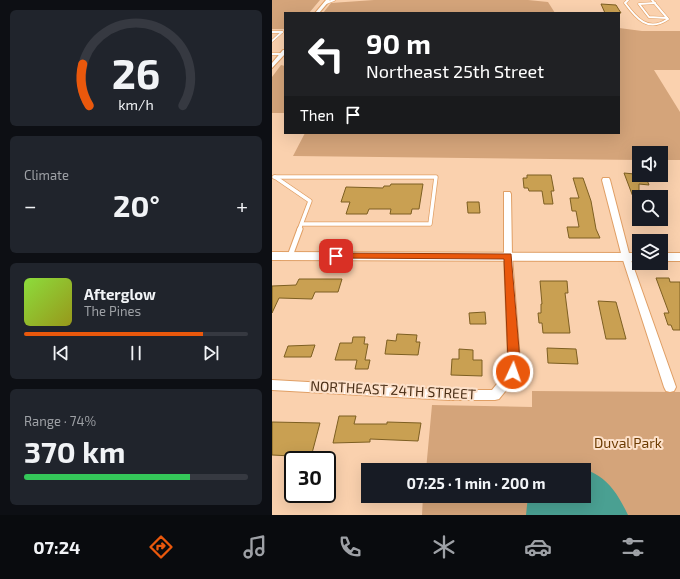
<!DOCTYPE html>
<meta charset="utf-8">
<style>
:root{--surface:#171b24;--page:#20242c;--text:#f1f3f6;--muted:#9ea1a6;--line:#363941;--accent:#ea580c}
body{margin:0;font-family:"Exo 2",sans-serif;background:var(--page);color:var(--text);height:100vh;display:flex;flex-direction:column;font-size:15px;white-space:nowrap}
*{box-sizing:border-box;margin:0}
p{font-size:13px;color:var(--muted)}
.icon{flex:none;width:22px;height:22px;fill:none;stroke:currentColor;stroke-width:2;stroke-linecap:round;stroke-linejoin:round}
.map{position:relative;flex:1;overflow:hidden}
.sheet{display:flex;flex-direction:column;gap:10px;padding:10px;background:#0d0f14;width:272px}
.sheet>*{flex:none}
.top-card{position:absolute;left:12px;top:12px;width:336px;height:122px;border-radius:0px;box-shadow:0 4px 16px #0002;background:#202124;color:#fff;overflow:hidden}
.buttons{position:absolute;left:360px;top:146px;display:grid;gap:8px}
.buttons a{display:grid;place-items:center;width:36px;height:36px;border-radius:0px;background:var(--surface);box-shadow:0 4px 16px #0002;font-size:20px}
.speed{position:absolute;left:12px;top:451px;display:flex;gap:8px;font-size:20px;font-weight:700;text-align:center}
.speed>*{display:grid;place-content:center;width:52px;height:52px;border-radius:50%;background:var(--surface);box-shadow:0 4px 16px #0002;line-height:1}
.speed .limit{border:2px solid #111;border-radius:6px;background:#fff;color:#111}
.pin{position:absolute;display:grid;place-items:center;width:34px;height:34px;color:#fff;margin:-17px;border-radius:8px;box-shadow:0 2px 6px #0006}
.me{position:absolute;width:44px;margin:-22px;rotate:3deg;stroke-linejoin:round;filter:drop-shadow(0 0 3px #0008)}
.turn{display:flex;align-items:center;gap:14px;height:84px;padding:0 16px;font-size:18px}
.turn .icon{width:52px;height:52px;stroke-width:2.5}
.turn b{display:block;font-size:28px;line-height:34px}
.then{display:flex;align-items:center;height:38px;padding:0 16px;background:#0003;gap:8px;font-size:15px}
.big{font-size:30px;font-weight:700;line-height:1.1}
.sheet .widget{flex:1;display:flex;flex-direction:column;justify-content:center;gap:6px;min-width:0;padding:0 14px;border-radius:6px;background:var(--page)}
.sheet .dial{align-items:center;gap:0}
.dial svg{height:104px;overflow:visible;fill:none;stroke:var(--line);stroke-width:7;stroke-linecap:round;text-anchor:middle}
.dial text{fill:var(--text);stroke:none}
.song{display:flex;align-items:center;gap:12px}
.cover{width:48px;height:48px;border-radius:6px;background:linear-gradient(135deg,hsl(90 70% 55%),hsl(60 70% 35%))}
.played{height:4px;border-radius:2px;background:linear-gradient(90deg,var(--accent) 80%,var(--line) 80%)}
.keys{display:flex;justify-content:space-around;direction:ltr}
.heat{display:flex;justify-content:space-between;align-items:center;font-size:22px;direction:ltr}
.charge{height:6px;border-radius:3px;background:linear-gradient(90deg,#34c759 74%,var(--line) 0)}
.trip{position:absolute;left:89px;top:463px;width:230px;height:40px;border-radius:0px;background:var(--surface);box-shadow:0 4px 16px #0002;font-weight:700;line-height:40px;text-align:center}
.dock{display:flex;height:64px;justify-content:space-around;align-items:center;background:#090b0e;color:var(--muted)}
.dock .icon{width:28px;height:28px}
.dock .selected{color:var(--accent)}
.dock b{font-size:18px;color:var(--text)}
main{display:flex;flex:1;min-height:0}
.map>svg:first-child{display:block}
.green{fill:#d4a47a}
.water{fill:#4aa092}
.building{fill:#c9a052;stroke:#7d5f22}
.lines{fill:none;stroke-linecap:round;stroke-linejoin:round}
.lane-far2-casing{stroke:#e09f65;stroke-width:3}
.lane-far1-casing{stroke:#e09f65;stroke-width:5}
.lane-casing{stroke:#e09f65;stroke-width:7}
.street-casing{stroke:#e09f65;stroke-width:2}
.secondary-casing{stroke:#e09f65;stroke-width:2}
.lane-far2{stroke:#fff;stroke-width:2}
.lane-far1{stroke:#fff;stroke-width:3.5}
.lane{stroke:#fff;stroke-width:5}
.street{fill:#fff;fill-rule:evenodd}
.secondary{fill:#fff;fill-rule:evenodd}
.route{fill:#ea580c;stroke:#983908}
.labels{text-anchor:middle;stroke-width:4;stroke-linejoin:round;paint-order:stroke}
.near-street-label{font-size:14px;fill:#4a2f17;stroke:#fde1ca}
.near-park-label{font-size:14px;fill:#6c3b02;stroke:#fde1ca}
</style>
<main>
<section class="sheet">
<div class="widget dial"><svg viewBox="0 0 100 80">
<path d="M14 69A42 42 0 1 1 86 69"/>
<path d="M14 69A42 42 0 0 1 9 37" stroke="#ea580c"/>
<text x="50" y="56" font-size="32" font-weight="700">26</text>
<text x="50" y="72" font-size="11">km/h</text>
</svg></div>
<div class="widget"><p>Climate</p>
<div class="heat"><a>−</a><b class="big">20°</b><a>+</a></div>
</div>
<div class="widget">
<div class="song"><i class="cover"></i><div><b>Afterglow</b><p>The Pines</p></div></div>
<div class="played"></div>
<div class="keys"><svg class="icon" aria-label="previous" viewBox="0 0 24 24"><path d="M18 5L8 12l10 7zM5 5v14"/></svg><svg class="icon" aria-label="pause" viewBox="0 0 24 24"><path d="M8 5v14M16 5v14"/></svg><svg class="icon" aria-label="next" viewBox="0 0 24 24"><path d="M6 5l10 7-10 7zM19 5v14"/></svg></div>
</div>
<div class="widget"><p>Range · 74%</p><b class="big">370 km</b><div class="charge"></div></div>
</section>
<div class="map">
<svg width="408" height="515" viewBox="0 0 408 515">
<rect width="100%" height="100%" fill="#fad1ae"/>
<!-- green -->
<g class="green">
<path d="M0 0H48L37 13H13V29H0Z"/>
<path d="M102 0H256L276 2 283 13H51L59 3Z"/>
<path d="M347 28 370 31H408V70H382L408 112V160H389V153H367V160L21 156 33 133H347Z"/>
<path d="M9 65 13 66V113H0V77Z"/>
<path d="M260 391 408 392V515H150L151 496H312V470H154L160 405 260 407Z"/>
</g>
<!-- water -->
<path class="water" d="M284 465C324 467 339 479 356 515H254L256 496H312V470H275Z"/>
<!-- building -->
<g class="building">
<path d="M329 4 344 5 349 13H333Z"/>
<path d="M352 173 373 175 377 185 367 184V210H366Z"/>
<path d="M255 175H279L282 191H279L281 204H272L270 191H257L256 188H252L251 178H255Z"/>
<path d="M301 178H311L319 201 324 229 328 238H297L295 227H307L304 211H300L298 198H307Z"/>
<path d="M119 184H151L147 209H140L139 214H118L119 209H97L95 214H74L78 202H69L74 187 111 188 112 186H118Z"/>
<path d="M195 202H207L208 213H196Z"/>
<path d="M384 278H397L398 282H408V330H401L399 325H396L392 313H397Z"/>
<path d="M27 279H70L66 292H43L40 299 7 298 0 313V286L24 285Z"/>
<path d="M268 281H295L296 293H293L298 333H271L270 323H267L266 313H269V304H270Z"/>
<path d="M326 301 344 302 354 339H334Z"/>
<path d="M213 312 214 324H198L197 313Z"/>
<path d="M125 334 145 335 144 342H148L146 355 113 354 115 340 124 341Z"/>
<path d="M81 337H93L92 344H96L93 360H98L96 369H83L85 360H63L68 343H80Z"/>
<path d="M43 345 39 357H12L16 346Z"/>
<path d="M275 348 304 349 306 364 276 363Z"/>
<path d="M187 349 201 350V360H210V376L179 375 180 359H187Z"/>
<path d="M67 416H84L82 424H115V422L149 423 146 441 98 439V442L61 443Z"/>
<path d="M0 422 48 423 39 457 0 455Z"/>
</g>
<g class="lines">
<!-- lane-far2 casing -->
<g class="lane-far2-casing">
<g id="lane-far2">
<path d="M356 0 353 3C364 18 376 33 396 19L380 0"/>
<path d="M54 3 62 0"/>
<path d="M383 3 367 4 377 17 395 18"/>
<path d="M0 32H10"/>
<path d="M0 41 10 32"/>
<path d="M0 54H10"/>
</g>
</g>
<!-- lane-far1 casing -->
<g class="lane-far1-casing">
<g id="lane-far1">
<path d="M2 177H164L158 224H31"/>
<path d="M3 177 38 201 27 230"/>
</g>
</g>
<!-- lane casing -->
<g class="lane-casing">
<path id="lane" d="M18 256 28 229"/>
</g>
<!-- street casing -->
<g class="street-casing">
<g id="street">
<path d="M54 0H58L47 13H43Z"/>
<path d="M11 50H13V54L0 68V63Z"/>
<path d="M331 178H337L338 180 358 257 404 387 402 391 398 392 394 391 392 387 350 257 330 180Z"/>
<path d="M232 192H238L239 194 240 256 248 361 245 372 240 383 227 399 223 400H178L0 390V380L178 390H220L233 374 236 361 232 256Z"/>
</g>
</g>
<!-- secondary casing -->
<g class="secondary-casing">
<g id="secondary">
<path d="M0 252 367 253V261L0 260Z"/>
<rect x="389" y="253" width="19" height="8"/>
</g>
</g>
<!-- lane-far2 -->
<use href="#lane-far2" class="lane-far2"/>
<!-- lane-far1 -->
<use href="#lane-far1" class="lane-far1"/>
<!-- lane -->
<use href="#lane" class="lane"/>
<!-- street -->
<use href="#street" class="street"/>
<!-- secondary -->
<use href="#secondary" class="secondary"/>
</g>
<!-- route -->
<path class="route" d="M64 253 239 254 248 361 245 376 241 377 237 376 235 372 236 361 232 259 61 258 60 256Z"/>
<g class="labels">
<!-- near-street labels -->
<g class="near-street-label">
<text transform="translate(121 390) rotate(3)" y="5">NORTHEAST 24TH STREET</text>
</g>
<!-- near-park labels -->
<g class="near-park-label">
<text x="356" y="448">Duval Park</text>
</g>
</g>
</svg>
<div class="buttons">
<a><svg class="icon" aria-label="sound" viewBox="0 0 24 24"><path d="M4 9h4l5-4v14l-5-4H4zM17 9q2 3 0 6"/></svg></a>
<a><svg class="icon" aria-label="search" viewBox="0 0 24 24"><circle cx="10" cy="10" r="6"/><path d="M15 15l6 6"/></svg></a>
<a><svg class="icon" aria-label="layers" viewBox="0 0 24 24"><path d="M12 4l9 5-9 5-9-5zM3 14l9 5 9-5"/></svg></a>
</div>
<div class="speed"><div class="limit">30</div></div>
<div class="pin" style="left:64px;top:256px;background:#d93025"><svg class="icon" aria-label="arrive" viewBox="0 0 24 24"><path d="M6 21V4h12l-3 4 3 4H6"/></svg></div>
<svg class="me" style="left:241px;top:372px" viewBox="-20 -20 40 40"><circle r="17" fill="#ea580c" stroke="#fff" stroke-width="3"/><path d="M0-11L8 9 0 5-8 9z" fill="#fff"/></svg>
<div class="trip">07:25 · 1 min · 200 m</div>
<div class="top-card">
<div class="turn"><svg class="icon" aria-label="left" viewBox="0 0 24 24"><path d="M17 20v-9H6M10 6l-5 5 5 5"/></svg><div><b>90 m</b>Northeast 25th Street</div></div>
<div class="then">Then<svg class="icon" aria-label="arrive" viewBox="0 0 24 24"><path d="M6 21V4h12l-3 4 3 4H6"/></svg></div>
</div>
</div>
</main>
<nav class="dock">
<b>07:24</b>
<svg class="icon selected" aria-label="directions" viewBox="0 0 24 24"><path d="M12 3l9 9-9 9-9-9zM9 14v-3h6M13 9l2 2-2 2"/></svg>
<svg class="icon" aria-label="music" viewBox="0 0 24 24"><path d="M9 18V5l10-2v13"/><circle cx="6" cy="18" r="3"/><circle cx="16" cy="16" r="3"/></svg>
<svg class="icon" aria-label="phone" viewBox="0 0 24 24"><path d="M5 4h4l2 5-3 2q2 4 5 5l2-3 5 2v4C11 20 4 13 5 4z"/></svg>
<svg class="icon" aria-label="climate" viewBox="0 0 24 24"><path d="M12 3v18M4 7l16 10M4 17L20 7"/></svg>
<svg class="icon" aria-label="car" viewBox="0 0 24 24"><path d="M5 17H2v-5l4-1 3-4h7l3 4 3 1v5h-3M9 17h6M6 11h13"/><circle cx="7" cy="17" r="2"/><circle cx="17" cy="17" r="2"/></svg>
<svg class="icon" aria-label="filters" viewBox="0 0 24 24"><path d="M4 7h16M4 17h16"/><circle cx="9" cy="7" r="2"/><circle cx="15" cy="17" r="2"/></svg>
</nav>
